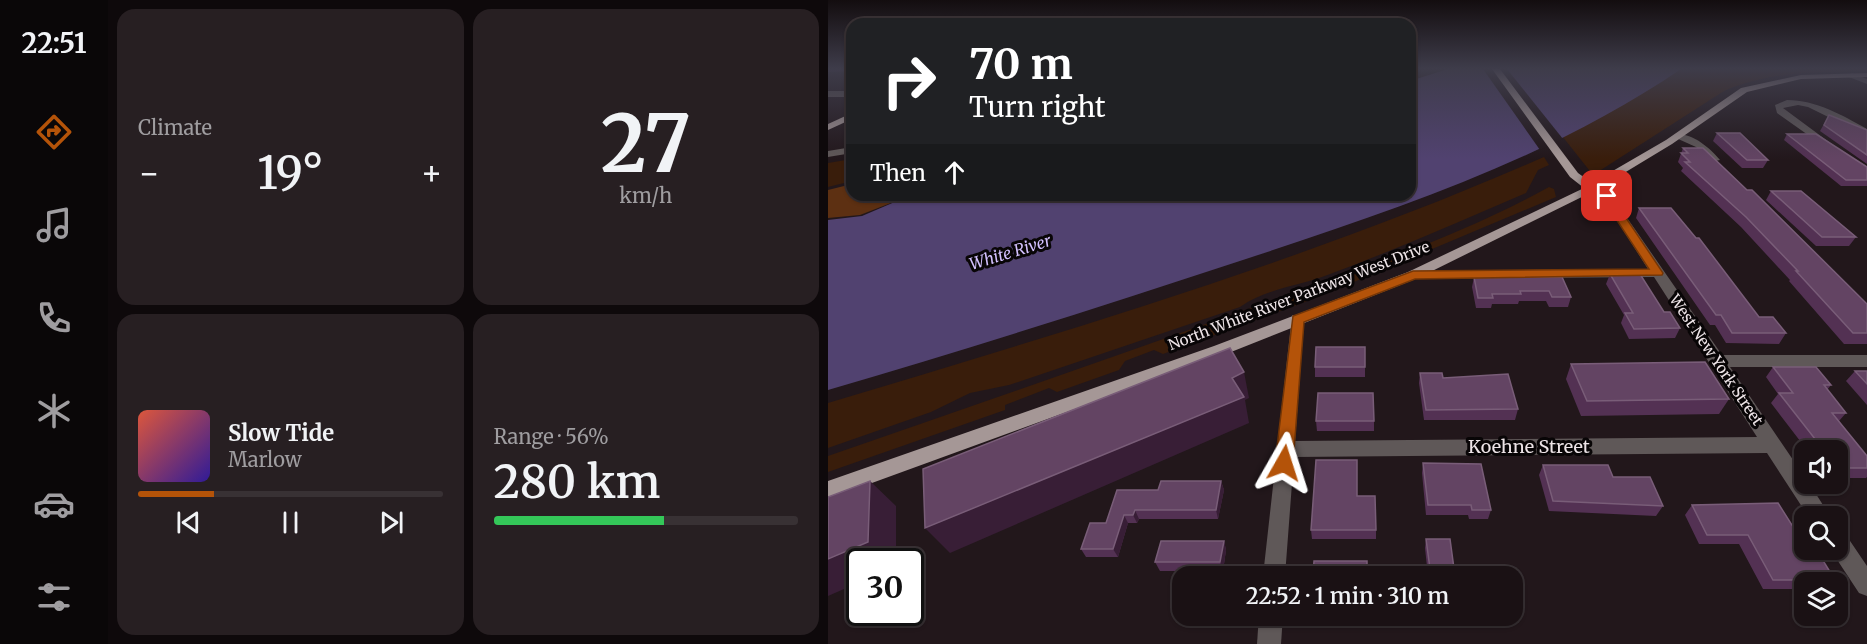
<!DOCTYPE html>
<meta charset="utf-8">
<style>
:root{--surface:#1a1114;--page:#271f22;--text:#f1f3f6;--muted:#9f9da0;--line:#383134;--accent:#b45309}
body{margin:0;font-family:Merriweather,serif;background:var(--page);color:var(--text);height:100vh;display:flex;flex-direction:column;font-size:22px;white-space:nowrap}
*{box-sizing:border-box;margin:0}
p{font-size:20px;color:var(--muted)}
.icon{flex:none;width:33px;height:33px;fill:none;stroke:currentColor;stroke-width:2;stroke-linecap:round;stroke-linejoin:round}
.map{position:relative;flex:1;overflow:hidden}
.drawer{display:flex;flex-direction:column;gap:9px;padding:9px;background:#0e090b;width:720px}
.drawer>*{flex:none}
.banner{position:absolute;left:18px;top:18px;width:570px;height:183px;border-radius:18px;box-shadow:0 2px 4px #0004,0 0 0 2px var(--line);background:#202124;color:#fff;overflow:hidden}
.fabs{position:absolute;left:966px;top:440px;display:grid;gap:12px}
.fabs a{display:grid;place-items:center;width:54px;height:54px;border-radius:12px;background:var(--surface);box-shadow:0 2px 4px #0004,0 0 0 2px var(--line);font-size:30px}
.speed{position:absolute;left:18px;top:548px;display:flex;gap:12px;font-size:30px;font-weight:700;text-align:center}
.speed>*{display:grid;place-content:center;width:78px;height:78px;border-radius:50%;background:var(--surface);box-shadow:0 2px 4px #0004,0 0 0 2px var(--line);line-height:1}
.speed .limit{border:3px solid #111;border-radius:9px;background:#fff;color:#111}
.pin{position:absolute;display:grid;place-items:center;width:51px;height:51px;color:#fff;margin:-26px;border-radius:12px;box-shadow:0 3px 9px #0006}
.me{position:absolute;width:66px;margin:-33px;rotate:6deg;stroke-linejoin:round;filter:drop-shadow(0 0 4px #0008)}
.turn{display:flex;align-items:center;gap:21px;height:126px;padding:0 24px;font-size:27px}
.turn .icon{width:78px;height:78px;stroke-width:2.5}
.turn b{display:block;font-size:42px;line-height:51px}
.then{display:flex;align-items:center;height:57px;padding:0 24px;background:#0003;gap:12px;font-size:22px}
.big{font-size:45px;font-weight:600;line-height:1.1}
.drawer .card{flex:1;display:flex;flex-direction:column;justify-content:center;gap:9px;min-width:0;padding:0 21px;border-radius:18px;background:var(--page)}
.drawer .dial{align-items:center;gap:0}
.dial b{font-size:78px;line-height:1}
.song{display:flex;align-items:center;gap:18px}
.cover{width:72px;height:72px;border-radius:9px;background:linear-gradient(135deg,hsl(10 70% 55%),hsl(250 70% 35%))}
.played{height:6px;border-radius:3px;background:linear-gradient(90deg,var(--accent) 25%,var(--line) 25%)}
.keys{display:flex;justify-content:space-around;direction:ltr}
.heat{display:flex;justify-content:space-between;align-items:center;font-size:33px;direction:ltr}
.charge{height:9px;border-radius:4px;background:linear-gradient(90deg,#34c759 56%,var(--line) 0)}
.drawer .tiles{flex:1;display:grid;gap:9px;grid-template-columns:repeat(2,1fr)}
.trip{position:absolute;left:344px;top:566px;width:351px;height:60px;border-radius:18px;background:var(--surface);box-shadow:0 2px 4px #0004,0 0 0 2px var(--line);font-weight:600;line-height:60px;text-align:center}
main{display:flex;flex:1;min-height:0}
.dock{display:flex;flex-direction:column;width:108px;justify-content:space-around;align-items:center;background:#0a0708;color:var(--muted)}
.dock .icon{width:42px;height:42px}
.dock .selected{color:var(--accent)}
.dock b{font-size:27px;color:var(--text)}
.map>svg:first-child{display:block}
.green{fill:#391d0b}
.forest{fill:#5d3012}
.water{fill:#514270}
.pier{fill:#22171b}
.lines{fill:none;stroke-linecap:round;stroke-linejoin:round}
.minor{fill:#5f5858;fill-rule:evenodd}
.major{fill:#a59796;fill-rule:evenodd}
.wall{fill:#533153}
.shaded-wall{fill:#381e36}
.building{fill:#634463;stroke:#795d78;stroke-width:1.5}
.route{fill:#b45309;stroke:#753606;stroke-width:1.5}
.labels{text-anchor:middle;stroke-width:6;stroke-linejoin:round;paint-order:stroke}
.street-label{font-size:15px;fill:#ede4e7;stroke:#080506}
.water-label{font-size:16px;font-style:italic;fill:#d3c0fe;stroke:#080506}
.near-street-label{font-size:18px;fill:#ede4e7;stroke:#080506}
</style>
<main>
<nav class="dock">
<b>22:51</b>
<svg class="icon selected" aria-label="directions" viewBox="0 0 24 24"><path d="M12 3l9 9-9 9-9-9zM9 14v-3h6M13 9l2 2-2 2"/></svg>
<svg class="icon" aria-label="music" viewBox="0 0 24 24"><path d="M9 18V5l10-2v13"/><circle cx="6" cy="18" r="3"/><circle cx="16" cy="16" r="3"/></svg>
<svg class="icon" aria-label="phone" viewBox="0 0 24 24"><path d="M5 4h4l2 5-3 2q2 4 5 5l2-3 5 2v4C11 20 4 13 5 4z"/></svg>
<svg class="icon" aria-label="climate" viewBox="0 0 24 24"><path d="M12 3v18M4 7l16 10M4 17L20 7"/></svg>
<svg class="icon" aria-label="car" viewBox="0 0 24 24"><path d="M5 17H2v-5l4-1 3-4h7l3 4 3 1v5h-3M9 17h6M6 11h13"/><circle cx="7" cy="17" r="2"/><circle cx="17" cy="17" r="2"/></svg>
<svg class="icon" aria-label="filters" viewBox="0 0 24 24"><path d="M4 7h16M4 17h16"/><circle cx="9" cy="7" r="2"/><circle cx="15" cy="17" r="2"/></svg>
</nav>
<section class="drawer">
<div class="tiles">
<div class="card"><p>Climate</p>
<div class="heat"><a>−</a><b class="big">19°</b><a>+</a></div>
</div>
<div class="card dial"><b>27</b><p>km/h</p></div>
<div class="card">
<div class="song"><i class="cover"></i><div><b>Slow Tide</b><p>Marlow</p></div></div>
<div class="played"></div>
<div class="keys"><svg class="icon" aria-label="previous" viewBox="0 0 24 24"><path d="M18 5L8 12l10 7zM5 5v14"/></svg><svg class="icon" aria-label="pause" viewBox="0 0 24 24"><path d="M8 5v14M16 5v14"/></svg><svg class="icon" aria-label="next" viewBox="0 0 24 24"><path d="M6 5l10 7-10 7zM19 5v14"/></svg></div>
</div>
<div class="card"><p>Range · 56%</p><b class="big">280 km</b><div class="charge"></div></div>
</div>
</section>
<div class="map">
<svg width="1039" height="644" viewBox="0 0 1039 644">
<rect width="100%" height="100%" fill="#22171b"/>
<!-- green -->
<g class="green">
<path d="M681 69H1039V71C989 72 942 71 896 91L765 175Z"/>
<path d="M716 157 721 165 710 170 698 193C633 221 569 249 502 274 472 286 439 288 412 307L181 385 142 393 103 412 0 448V403C242 330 484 259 716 157Z"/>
<path d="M24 159V181L0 187V163Z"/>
<path d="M721 187 726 189 728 197 490 297 335 354 326 350 297 361 291 370 229 392 221 388 177 405V410L0 472V456C136 409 271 362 406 314 512 277 622 241 721 187Z"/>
</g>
<!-- forest -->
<path class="forest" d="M24 184V195H98L68 201 32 215 0 218V190Z"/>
<!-- water -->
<path class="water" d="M620 69H853C723 158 569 209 421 258 281 304 141 349 0 390V220L34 216 69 201H81L105 195H582V81Z"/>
<!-- pier -->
<path class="pier" d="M655 69H679L735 139 712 150Z"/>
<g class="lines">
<!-- minor -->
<g class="minor">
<path d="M1024 73 1039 79V84L1021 77 1020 75Z"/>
<rect x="0" y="91" width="24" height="6"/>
<path d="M959 100C988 100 1014 115 1039 129V136L980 107 970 105 955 108 1005 145 997 147 949 113 947 105Z"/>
<path d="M848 134C865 133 882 148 892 160L883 162 868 147 848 138Z"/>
<path d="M24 147V153L0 157V151Z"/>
<path d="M764 185 786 199 894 355H1039V367H902L976 476V483H981L1002 516H980L939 453 466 457 457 576H435L464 315H474L476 319 467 441 929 437 826 277 585 279 578 275 585 271 820 269 778 203 758 188Z"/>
<path d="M1010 532 1018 535 1039 566V596L1031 593 1002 549H1010Z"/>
<path d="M431 615H455L453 644H429Z"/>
</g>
<!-- major -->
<g class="major">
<path d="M664 69H672L750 173 764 183 838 140 913 88 973 75 1039 73V77L973 79 919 92 844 144 768 190 590 278 398 354 0 499V481L386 346 580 272 756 188 742 177Z"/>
<path d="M24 113V119L0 130V124Z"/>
</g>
</g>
<!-- wall -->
<g class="wall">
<path d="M0 69H24V71L0 72Z"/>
<path d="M1001 115 1039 130V164L992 131Z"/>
<path d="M889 133 940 160 935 168H914L885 141Z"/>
<path d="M959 134 1039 167V186H1013L956 140Z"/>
<path d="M855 148 1039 304V344H1016L961 281 962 280 913 227 853 171 855 168 850 162Z"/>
<path d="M943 191 1028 237 1021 246H988L938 200Z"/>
<path d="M811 208 931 317 958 333 951 344 898 343 887 325H882L808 218Z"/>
<path d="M782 274 836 312 852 328 847 338 801 339 793 323 796 315 778 284Z"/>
<path d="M646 277H734L743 297 740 307H721L718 301H691L690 304H664L663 308H648L644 287Z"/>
<path d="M743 364 901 399 891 414 753 416 738 379Z"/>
<rect x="487" y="367" width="50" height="10"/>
<path d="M945 367 1003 385 999 390 1018 413 1011 421 1039 456V477L1038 478H1010V450H979L943 403 950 394 938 377Z"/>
<path d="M1027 371H1039V405L1018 381Z"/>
<path d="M592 373 690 409 687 420H596L591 383Z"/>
<path d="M488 421H546V431H489Z"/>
<path d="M595 463 663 510 660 519H641L640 515H598L594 473Z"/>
<path d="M715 465 785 477 835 506 828 516 721 511 711 475Z"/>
<path d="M393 481 396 490 390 519H311L309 523H300L290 557H258L253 549 278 523 330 490Z"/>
<path d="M864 505 974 541 1007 580 1006 582H976V589H935L911 544H871L857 515Z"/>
<path d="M483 530H548V539H484Z"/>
<path d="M598 539 627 576H600L597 548Z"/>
<path d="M396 541 398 550 395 571H332L327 562Z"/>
</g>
<!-- shaded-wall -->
<g class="shaded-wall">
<path d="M416 372 421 398 417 400 421 423 122 553 97 528Z"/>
<path d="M42 481 68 506V561H32V582L0 596V559Z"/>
<path d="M393 481 396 490 390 519 388 510Z"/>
<path d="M307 510 311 519 309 523 305 515Z"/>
<path d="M296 515 300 523 290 557 285 549Z"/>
<path d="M396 541 398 550 395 571 392 562Z"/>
</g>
<!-- building -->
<g class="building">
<path d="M1001 115 1039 130V155L996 125Z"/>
<path d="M889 133H912L940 160H919Z"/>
<path d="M959 134H988L1039 167V180H1018Z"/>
<path d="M855 148H875L919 190H924L1039 304V333H1025L968 271H970L918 217 857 162H862L853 153H860Z"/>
<path d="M943 191H973L1028 237H994Z"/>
<path d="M811 208H843L868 238H871L931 317H945L958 333H904L893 315H888Z"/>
<path d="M782 274H812L836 312H842L852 328 806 329 797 313H805Z"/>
<path d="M646 277H734L743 297H724L721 291H692L693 294H664L665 298H650Z"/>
<path d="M488 347H537V367H487Z"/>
<path d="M402 348 416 372 404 378 416 397 97 528 95 469Z"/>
<path d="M877 362 901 399 759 401 743 364Z"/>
<path d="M945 367H988L1003 385H996L1018 413H1004L1039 456V468H1010V450H991L986 444H991L951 393H965Z"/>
<path d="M1027 371H1039V384Z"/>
<path d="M592 373H614L615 378 680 374 690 409 598 410Z"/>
<path d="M490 393H545L546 421H488Z"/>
<path d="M488 460H529V496H547L548 530H483Z"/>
<path d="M595 463 653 464 663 510H644L643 505H600Z"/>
<path d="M715 465H780L785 477H822L835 506 725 501Z"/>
<path d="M42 481 40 542 0 559V497Z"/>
<path d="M333 481H393L388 510H307L305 515H296L285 549H253L262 523H278L289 490H330Z"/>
<path d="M950 503 974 541H976V549H988L1007 580H945L920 535H879L864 505Z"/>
<path d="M598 539H622L627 576H603Z"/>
<path d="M333 541H396L392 562H327Z"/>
<path d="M486 561H539V576H485Z"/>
</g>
<!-- sky -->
<linearGradient id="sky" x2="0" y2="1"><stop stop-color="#130d0f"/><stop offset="0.43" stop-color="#3e3c4a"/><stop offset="1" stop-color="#3e3c4a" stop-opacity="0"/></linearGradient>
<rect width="1039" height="159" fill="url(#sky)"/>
<!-- route -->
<path class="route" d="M775 194H782L835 273 834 275 587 279 476 322 465 463 462 468 456 471 450 468 447 463 465 316 585 271 821 269 773 196Z"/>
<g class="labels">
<!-- street labels -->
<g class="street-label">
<text transform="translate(471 296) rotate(-21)" y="5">North White River Parkway West Drive</text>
<text transform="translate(888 360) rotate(56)" y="5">West New York Street</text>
</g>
<!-- water labels -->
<g class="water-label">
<text transform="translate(182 252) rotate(-17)" y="6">White River</text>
</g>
<!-- near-street labels -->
<g class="near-street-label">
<text x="701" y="453">Koehne Street</text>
</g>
</g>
</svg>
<div class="fabs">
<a><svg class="icon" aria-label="sound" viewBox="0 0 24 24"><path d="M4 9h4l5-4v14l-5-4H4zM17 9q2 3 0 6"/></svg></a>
<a><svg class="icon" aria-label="search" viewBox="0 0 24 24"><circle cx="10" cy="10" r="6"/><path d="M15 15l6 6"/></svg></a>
<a><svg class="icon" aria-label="layers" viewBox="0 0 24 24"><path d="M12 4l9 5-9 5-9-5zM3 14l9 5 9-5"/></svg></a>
</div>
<div class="speed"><div class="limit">30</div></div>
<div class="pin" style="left:779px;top:196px;background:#d93025"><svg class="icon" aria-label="arrive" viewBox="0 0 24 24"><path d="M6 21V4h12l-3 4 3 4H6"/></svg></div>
<svg class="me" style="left:456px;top:463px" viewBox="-20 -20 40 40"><path d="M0-17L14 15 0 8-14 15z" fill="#b45309" stroke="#fff" stroke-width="4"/></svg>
<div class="trip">22:52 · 1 min · 310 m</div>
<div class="banner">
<div class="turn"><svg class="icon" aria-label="right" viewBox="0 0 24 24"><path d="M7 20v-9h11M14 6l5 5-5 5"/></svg><div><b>70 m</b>Turn right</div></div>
<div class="then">Then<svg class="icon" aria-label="ahead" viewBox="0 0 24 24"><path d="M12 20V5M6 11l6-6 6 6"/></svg></div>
</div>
</div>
</main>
